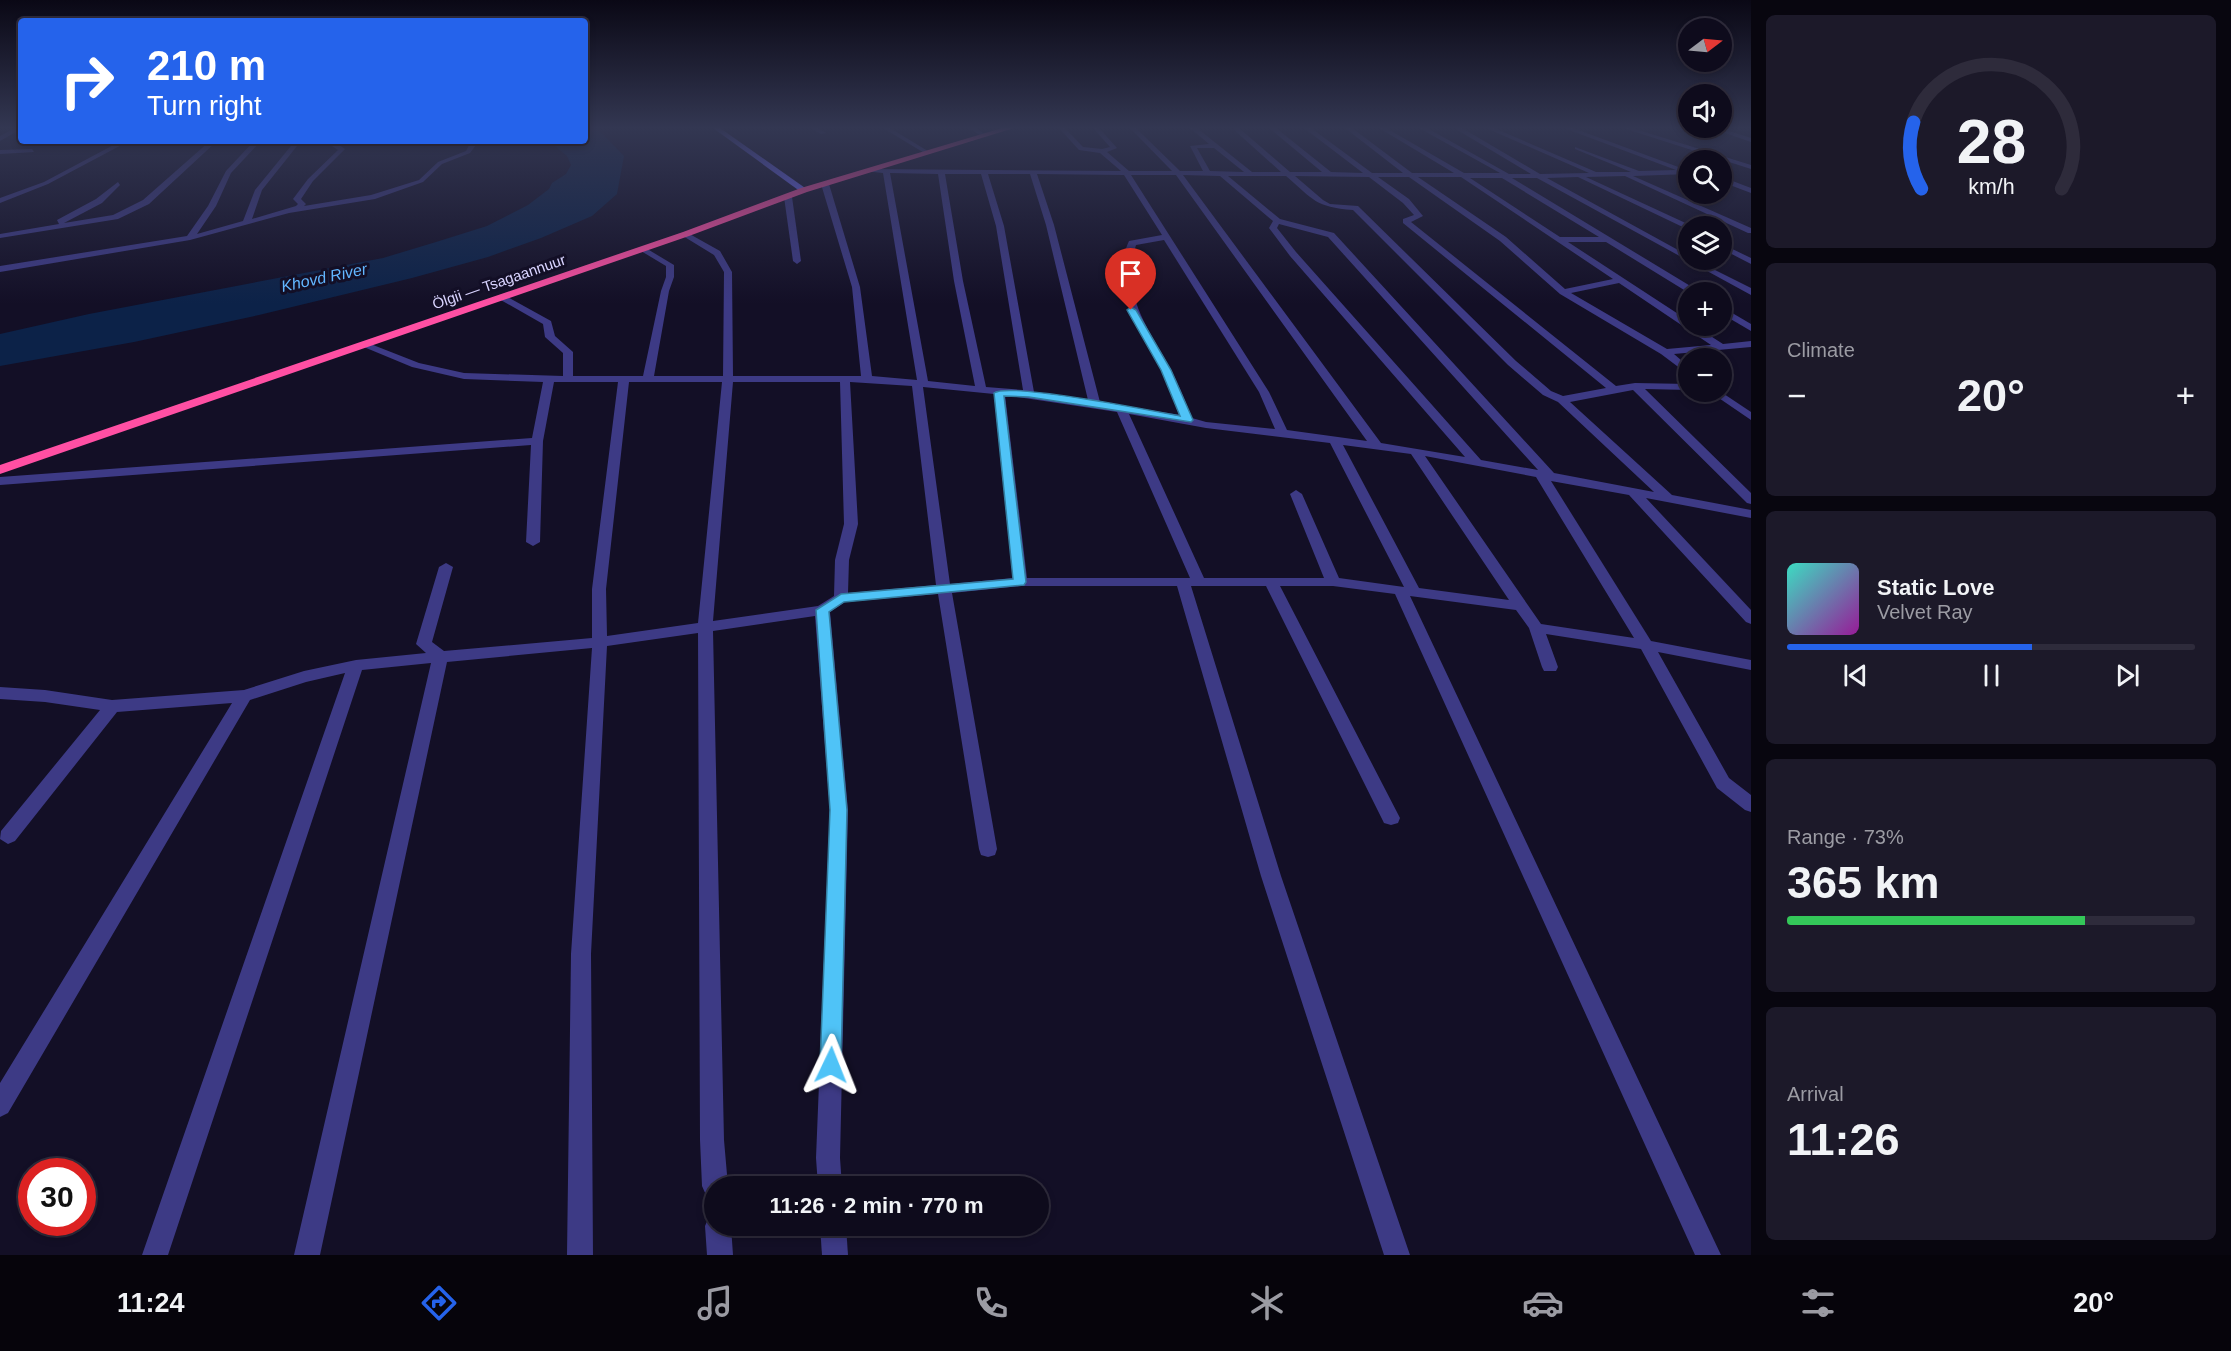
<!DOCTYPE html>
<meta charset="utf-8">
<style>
:root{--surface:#0e0b1c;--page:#1c1929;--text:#f1f3f6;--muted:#9b9ba3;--line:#2e2b3b;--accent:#2563eb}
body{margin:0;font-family:Helvetica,sans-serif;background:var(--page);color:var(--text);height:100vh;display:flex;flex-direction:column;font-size:22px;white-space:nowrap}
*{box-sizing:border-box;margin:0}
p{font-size:20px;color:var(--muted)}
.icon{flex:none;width:33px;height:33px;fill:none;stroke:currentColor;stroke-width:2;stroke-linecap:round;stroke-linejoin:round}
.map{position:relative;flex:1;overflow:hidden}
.side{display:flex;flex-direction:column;gap:15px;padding:15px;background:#08060f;width:480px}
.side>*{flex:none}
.hud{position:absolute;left:18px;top:18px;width:570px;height:126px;border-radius:6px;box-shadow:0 3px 9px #0003,0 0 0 2px var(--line);background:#2563eb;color:#fff;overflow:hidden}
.needle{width:39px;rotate:74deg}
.buttons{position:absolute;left:1678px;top:18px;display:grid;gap:12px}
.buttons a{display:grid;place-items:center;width:54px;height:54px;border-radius:50%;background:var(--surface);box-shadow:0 3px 9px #0003,0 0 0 2px var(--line);font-size:30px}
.speed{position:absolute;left:18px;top:1158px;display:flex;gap:12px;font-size:30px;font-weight:700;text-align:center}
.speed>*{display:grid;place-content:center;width:78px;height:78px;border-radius:50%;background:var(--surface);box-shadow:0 3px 9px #0003,0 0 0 2px var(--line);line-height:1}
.speed .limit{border:9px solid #d22;background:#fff;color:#111}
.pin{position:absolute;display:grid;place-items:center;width:51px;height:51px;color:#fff;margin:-62px -26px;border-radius:50% 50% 50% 0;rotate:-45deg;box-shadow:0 0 6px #0007}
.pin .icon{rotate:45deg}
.me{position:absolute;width:66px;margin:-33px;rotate:2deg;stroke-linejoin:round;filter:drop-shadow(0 0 4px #0008)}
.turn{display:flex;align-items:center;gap:21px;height:126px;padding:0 30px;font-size:27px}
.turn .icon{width:78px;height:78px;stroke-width:2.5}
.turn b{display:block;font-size:42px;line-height:51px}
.big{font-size:45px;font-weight:800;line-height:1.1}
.side .tile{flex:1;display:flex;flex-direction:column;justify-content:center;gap:9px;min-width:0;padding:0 21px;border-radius:9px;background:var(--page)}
.side .dial{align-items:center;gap:0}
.dial svg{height:156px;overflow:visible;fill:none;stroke:var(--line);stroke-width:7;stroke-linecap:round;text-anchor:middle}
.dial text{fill:var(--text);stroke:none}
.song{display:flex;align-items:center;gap:18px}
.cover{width:72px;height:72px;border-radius:9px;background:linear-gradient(135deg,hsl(170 70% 55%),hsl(300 70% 35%))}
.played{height:6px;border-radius:3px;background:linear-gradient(90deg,var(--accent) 60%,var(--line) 60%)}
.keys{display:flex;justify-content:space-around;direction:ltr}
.heat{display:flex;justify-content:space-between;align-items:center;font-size:33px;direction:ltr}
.charge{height:9px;border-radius:4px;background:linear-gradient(90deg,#34c759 73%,var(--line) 0)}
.trip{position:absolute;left:704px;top:1176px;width:345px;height:60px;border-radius:30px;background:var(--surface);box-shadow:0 3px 9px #0003,0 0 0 2px var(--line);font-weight:800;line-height:60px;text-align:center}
.tab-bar{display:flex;height:96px;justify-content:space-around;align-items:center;background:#06040b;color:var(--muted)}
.tab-bar .icon{width:42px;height:42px}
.tab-bar .on{color:var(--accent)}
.tab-bar b{font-size:27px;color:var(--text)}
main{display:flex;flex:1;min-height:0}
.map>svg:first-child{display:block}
.water{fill:#0c2248}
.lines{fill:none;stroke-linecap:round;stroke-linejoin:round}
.street{fill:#3d3a85;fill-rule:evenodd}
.secondary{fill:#6f6bff;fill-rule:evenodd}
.highway{fill:#ff4fa3;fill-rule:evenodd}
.route{fill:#4fc3f7;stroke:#337fa1;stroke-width:1.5}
.labels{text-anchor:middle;stroke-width:6;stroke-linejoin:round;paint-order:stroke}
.far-street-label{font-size:15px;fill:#d9d4ff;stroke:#130f26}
.far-water-label{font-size:16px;font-style:italic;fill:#62b6ff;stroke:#130f26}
</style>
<main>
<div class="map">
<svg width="1751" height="1255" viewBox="0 0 1751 1255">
<rect width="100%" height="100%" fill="#130f26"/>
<!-- water -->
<path class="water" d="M585 128H597L624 156 617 194 592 216 541 238 488 257 412 278 259 315 134 342 0 366V334L89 314 383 258 436 242 487 226 528 205 549 189 552 183 566 174 571 165 567 156 549 141H585Z"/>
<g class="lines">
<!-- street -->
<g class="street">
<path d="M15 128 21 129 0 141V136Z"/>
<path d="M811 128H818L826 133 821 134Z"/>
<path d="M883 128H890L931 153 926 154Z"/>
<path d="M969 128H976L988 136 983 137Z"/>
<path d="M1059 128H1065L1083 147 1102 149 1110 147 1093 128H1099L1117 148 1107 152 1129 171H1172L1130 128H1136L1180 171H1203L1190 146 1209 144 1190 128H1197L1252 172H1281L1232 128H1239L1290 172H1322L1269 128H1276L1331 172 1363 173 1304 128H1311L1372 173H1403L1345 128H1352L1412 173H1454L1379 128H1386L1464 173H1500L1419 128H1427L1509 174H1531L1454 128H1462L1540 174 1589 173 1486 128H1494L1596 172H1631L1575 149V147L1639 171 1676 170 1564 128H1573L1681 168 1682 170H1689V174L1633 176 1751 228V233H1748L1625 176 1586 177 1692 226H1689V230L1578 177 1547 178 1689 256V260H1695L1751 288V295L1537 178H1512L1697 290 1698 292 1689 293 1606 242H1568L1689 321V326H1695L1723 344 1751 341V347L1674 354 1689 367V375L1661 354 1560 294 1500 241 1409 177H1378L1409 199 1423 216 1411 222 1616 386 1635 383 1689 384V390L1645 389 1751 493V504L1747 503 1633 390 1570 402 1672 495 1751 510V518L1646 498 1751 610V624L1746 622 1629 495 1551 481 1651 641 1751 660V670L1658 652 1729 778 1751 795V812L1745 810 1717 788 1641 649 1546 634 1558 667 1556 671H1544L1542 667 1529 628 1516 610 1410 596 1721 1255H1695L1395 594 1333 586H1280L1400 818 1398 823 1391 825 1384 823 1266 586H1191L1281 876 1410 1255H1384L1261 876 1177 586H1020L952 593 997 849 995 855 988 857 981 855 979 849 938 594 845 602 830 612 848 810 840 1158 842 1186H818L816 1158 830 810 815 616 713 631 724 1140 728 1186H714V1198L706 1195 702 1186 700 1140 698 633 607 646 591 954 593 1255H567L571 954 592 648 447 662 320 1255H294L431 663 362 670 168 1255H142L345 673 306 682 250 700 8 1113 0 1117V1083L232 703 117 712 15 841 8 844 0 839 1 831 100 710 45 702 0 699V687L45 690 112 700 244 690 304 671 356 660 426 653 416 644 439 567 446 563 453 567 432 642 444 651 592 638V589L618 382H554L543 441 540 542 533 546 526 542 531 445 0 485V477L532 438 543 382 464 379 412 367 359 345 368 343 419 363 464 373 563 376V353L545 337 543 324 499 299 497 297 502 294 551 321 555 336 573 352V376H643L661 291 666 277V266L641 251 640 249 644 247 674 265V277L669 291 654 376H723L724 272 714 255 683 236V232H686L720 251 732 272 733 376H861L852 287 821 184 825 182 829 184 860 287 872 376 917 380 883 173 864 171 867 169 1121 171 1100 153 1079 150ZM1197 148H1214L1244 172 1210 171ZM890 173 938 174 954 281 975 386 928 381ZM945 174H981L996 226 1023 390 986 387 963 281ZM988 174H1030L1046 225 1088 400 1034 392 1004 226ZM1037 174 1124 175 1162 235 1129 241C1108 287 1139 328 1160 368 1168 383 1173 399 1180 415L1100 402 1054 225ZM1131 175H1176L1367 441 1287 430 1269 392ZM1183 175 1220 176 1273 221 1269 228 1290 256 1465 457 1381 443ZM1228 176H1286C1314 200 1315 207 1353 210L1508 365 1543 395 1558 402 1654 492 1554 473 1334 233 1280 219ZM1295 176 1369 177 1403 203 1414 215 1403 219V223L1606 388 1563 396 1551 391 1516 361 1358 206 1330 204 1323 200ZM1418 177H1461L1613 279 1565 289 1506 237ZM1470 178H1502L1599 237H1560ZM1279 224 1328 237 1538 470 1481 460 1296 252 1277 228ZM1164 240 1259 392 1275 429 1206 422 1192 418C1185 400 1178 383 1169 366 1146 325 1121 294 1136 245ZM1619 283 1711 345 1667 349 1571 293ZM629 382H722L698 623 607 636 606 589ZM733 382H840L844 524 835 560 834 596 818 606 713 621ZM850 382 912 386 936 585 848 593 849 560 858 524ZM923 387 994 394 1013 578 950 584ZM1005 395 1117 412 1190 578H1027ZM1129 414 1206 428 1330 443 1404 587 1339 578 1302 494 1296 490 1290 494 1324 578H1204ZM1343 445 1411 454 1509 600 1419 588ZM1425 456 1536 477 1634 638 1541 624Z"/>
<path d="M1623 128H1632L1751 165V169Z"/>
<path d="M1711 128H1720L1751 138V142Z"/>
<path d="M121 141H129L48 184 0 203V198L44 182Z"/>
<path d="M210 141H217L149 204 118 219 0 238V234L59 224 57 220 96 199 118 182 120 185 102 203 64 223 113 215 143 200Z"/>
<path d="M254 141H261L231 173 216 206 197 234 243 221 255 190 295 141H301L262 190 252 219 296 206 298 204 293 199 308 179 338 150 332 146 336 141H342L339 145 345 149 313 181 301 199 306 204 304 206 371 195 419 180 438 162 466 151 469 145 464 141H471L476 145 470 153 442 164 423 182 375 199 289 213 190 240 0 272V266L187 236 208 206 226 171Z"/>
<path d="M32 149 34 152 0 154V150Z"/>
<path d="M1722 177 1751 188V193L1722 182Z"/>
<path d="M788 195 792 197 801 261 797 264 793 261 784 197Z"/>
<path d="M1722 244 1751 258V264L1722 249Z"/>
<path d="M1722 307 1751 324V331L1722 314Z"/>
<path d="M1710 392H1721L1751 412V420Z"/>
<path d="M714 1215V1226H731L733 1255H707L705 1226 709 1217Z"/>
<path d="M820 1226H846L848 1255H822Z"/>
</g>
<!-- secondary -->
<path class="secondary" d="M713 128H720L808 190 801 192Z"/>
<!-- highway -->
<path class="highway" d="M1002 128H1014L807 192 689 236 0 474V465L683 232 801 188Z"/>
</g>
<!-- sky -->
<linearGradient id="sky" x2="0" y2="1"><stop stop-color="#0a0815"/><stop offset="0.42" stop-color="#333752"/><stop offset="1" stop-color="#333752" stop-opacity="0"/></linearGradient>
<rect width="1751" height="304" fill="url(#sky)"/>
<!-- route -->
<path class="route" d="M1131 307 1136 310 1171 370 1193 420 1191 422 1029 397 1004 396 1026 582 1024 585 844 602 829 612 847 810 841 1065 838 1072 831 1076 823 1072 820 1065 830 810 816 610 841 594 1013 579 994 393C1008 382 1154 411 1180 416L1161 370 1127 310Z"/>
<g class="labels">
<!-- far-street labels -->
<g class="far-street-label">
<text transform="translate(499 282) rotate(-19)" y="5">Ölgii — Tsagaannuur</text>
</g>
<!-- far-water labels -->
<g class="far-water-label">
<text transform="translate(324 277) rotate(-12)" y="6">Khovd River</text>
</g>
</g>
</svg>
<div class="buttons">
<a><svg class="needle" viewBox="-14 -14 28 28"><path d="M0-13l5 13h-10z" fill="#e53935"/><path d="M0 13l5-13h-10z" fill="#9b9ba3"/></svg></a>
<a><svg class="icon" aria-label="sound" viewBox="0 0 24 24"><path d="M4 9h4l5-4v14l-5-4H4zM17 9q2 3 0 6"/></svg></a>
<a><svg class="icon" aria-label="search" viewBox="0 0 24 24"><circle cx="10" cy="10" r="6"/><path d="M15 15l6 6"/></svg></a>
<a><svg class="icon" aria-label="layers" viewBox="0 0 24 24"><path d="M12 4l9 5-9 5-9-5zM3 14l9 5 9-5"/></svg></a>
<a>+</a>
<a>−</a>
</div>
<div class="speed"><div class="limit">30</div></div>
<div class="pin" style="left:1131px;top:310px;background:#d93025"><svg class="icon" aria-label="arrive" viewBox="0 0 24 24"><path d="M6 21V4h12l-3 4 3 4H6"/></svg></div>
<svg class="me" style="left:831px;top:1065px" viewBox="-20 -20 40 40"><path d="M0-17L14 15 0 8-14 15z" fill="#4fc3f7" stroke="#fff" stroke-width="4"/></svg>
<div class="trip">11:26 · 2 min · 770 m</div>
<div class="hud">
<div class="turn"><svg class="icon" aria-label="right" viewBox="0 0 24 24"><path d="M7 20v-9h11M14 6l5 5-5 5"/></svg><div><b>210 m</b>Turn right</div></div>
</div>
</div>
<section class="side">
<div class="tile dial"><svg viewBox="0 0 100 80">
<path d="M14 69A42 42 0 1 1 86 69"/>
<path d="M14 69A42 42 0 0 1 10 35" stroke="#2563eb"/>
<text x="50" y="56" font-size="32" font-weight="700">28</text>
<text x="50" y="72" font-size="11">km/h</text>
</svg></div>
<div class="tile"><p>Climate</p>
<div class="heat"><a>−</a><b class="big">20°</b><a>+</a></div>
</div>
<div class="tile">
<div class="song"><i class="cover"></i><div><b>Static Love</b><p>Velvet Ray</p></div></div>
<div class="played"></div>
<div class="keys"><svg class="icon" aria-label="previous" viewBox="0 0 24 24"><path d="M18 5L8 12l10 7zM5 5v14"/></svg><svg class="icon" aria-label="pause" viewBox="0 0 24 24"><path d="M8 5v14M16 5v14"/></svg><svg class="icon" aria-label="next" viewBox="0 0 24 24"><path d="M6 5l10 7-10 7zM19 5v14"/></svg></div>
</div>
<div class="tile"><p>Range · 73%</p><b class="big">365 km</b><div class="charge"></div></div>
<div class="tile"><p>Arrival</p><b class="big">11:26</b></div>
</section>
</main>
<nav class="tab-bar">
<b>11:24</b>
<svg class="icon on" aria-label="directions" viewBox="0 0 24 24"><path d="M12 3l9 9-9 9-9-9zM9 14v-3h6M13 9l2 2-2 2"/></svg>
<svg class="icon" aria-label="music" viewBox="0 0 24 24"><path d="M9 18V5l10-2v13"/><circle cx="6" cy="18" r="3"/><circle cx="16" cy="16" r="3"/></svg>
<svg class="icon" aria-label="phone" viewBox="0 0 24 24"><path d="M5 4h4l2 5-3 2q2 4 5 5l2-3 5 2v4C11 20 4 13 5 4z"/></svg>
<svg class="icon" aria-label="climate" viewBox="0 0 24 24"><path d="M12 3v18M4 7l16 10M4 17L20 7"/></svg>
<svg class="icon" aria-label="car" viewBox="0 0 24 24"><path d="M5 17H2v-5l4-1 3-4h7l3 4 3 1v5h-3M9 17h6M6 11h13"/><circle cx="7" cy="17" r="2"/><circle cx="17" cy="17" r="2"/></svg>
<svg class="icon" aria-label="filters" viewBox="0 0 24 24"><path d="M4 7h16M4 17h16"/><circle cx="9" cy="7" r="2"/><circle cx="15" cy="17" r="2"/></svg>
<b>20°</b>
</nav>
